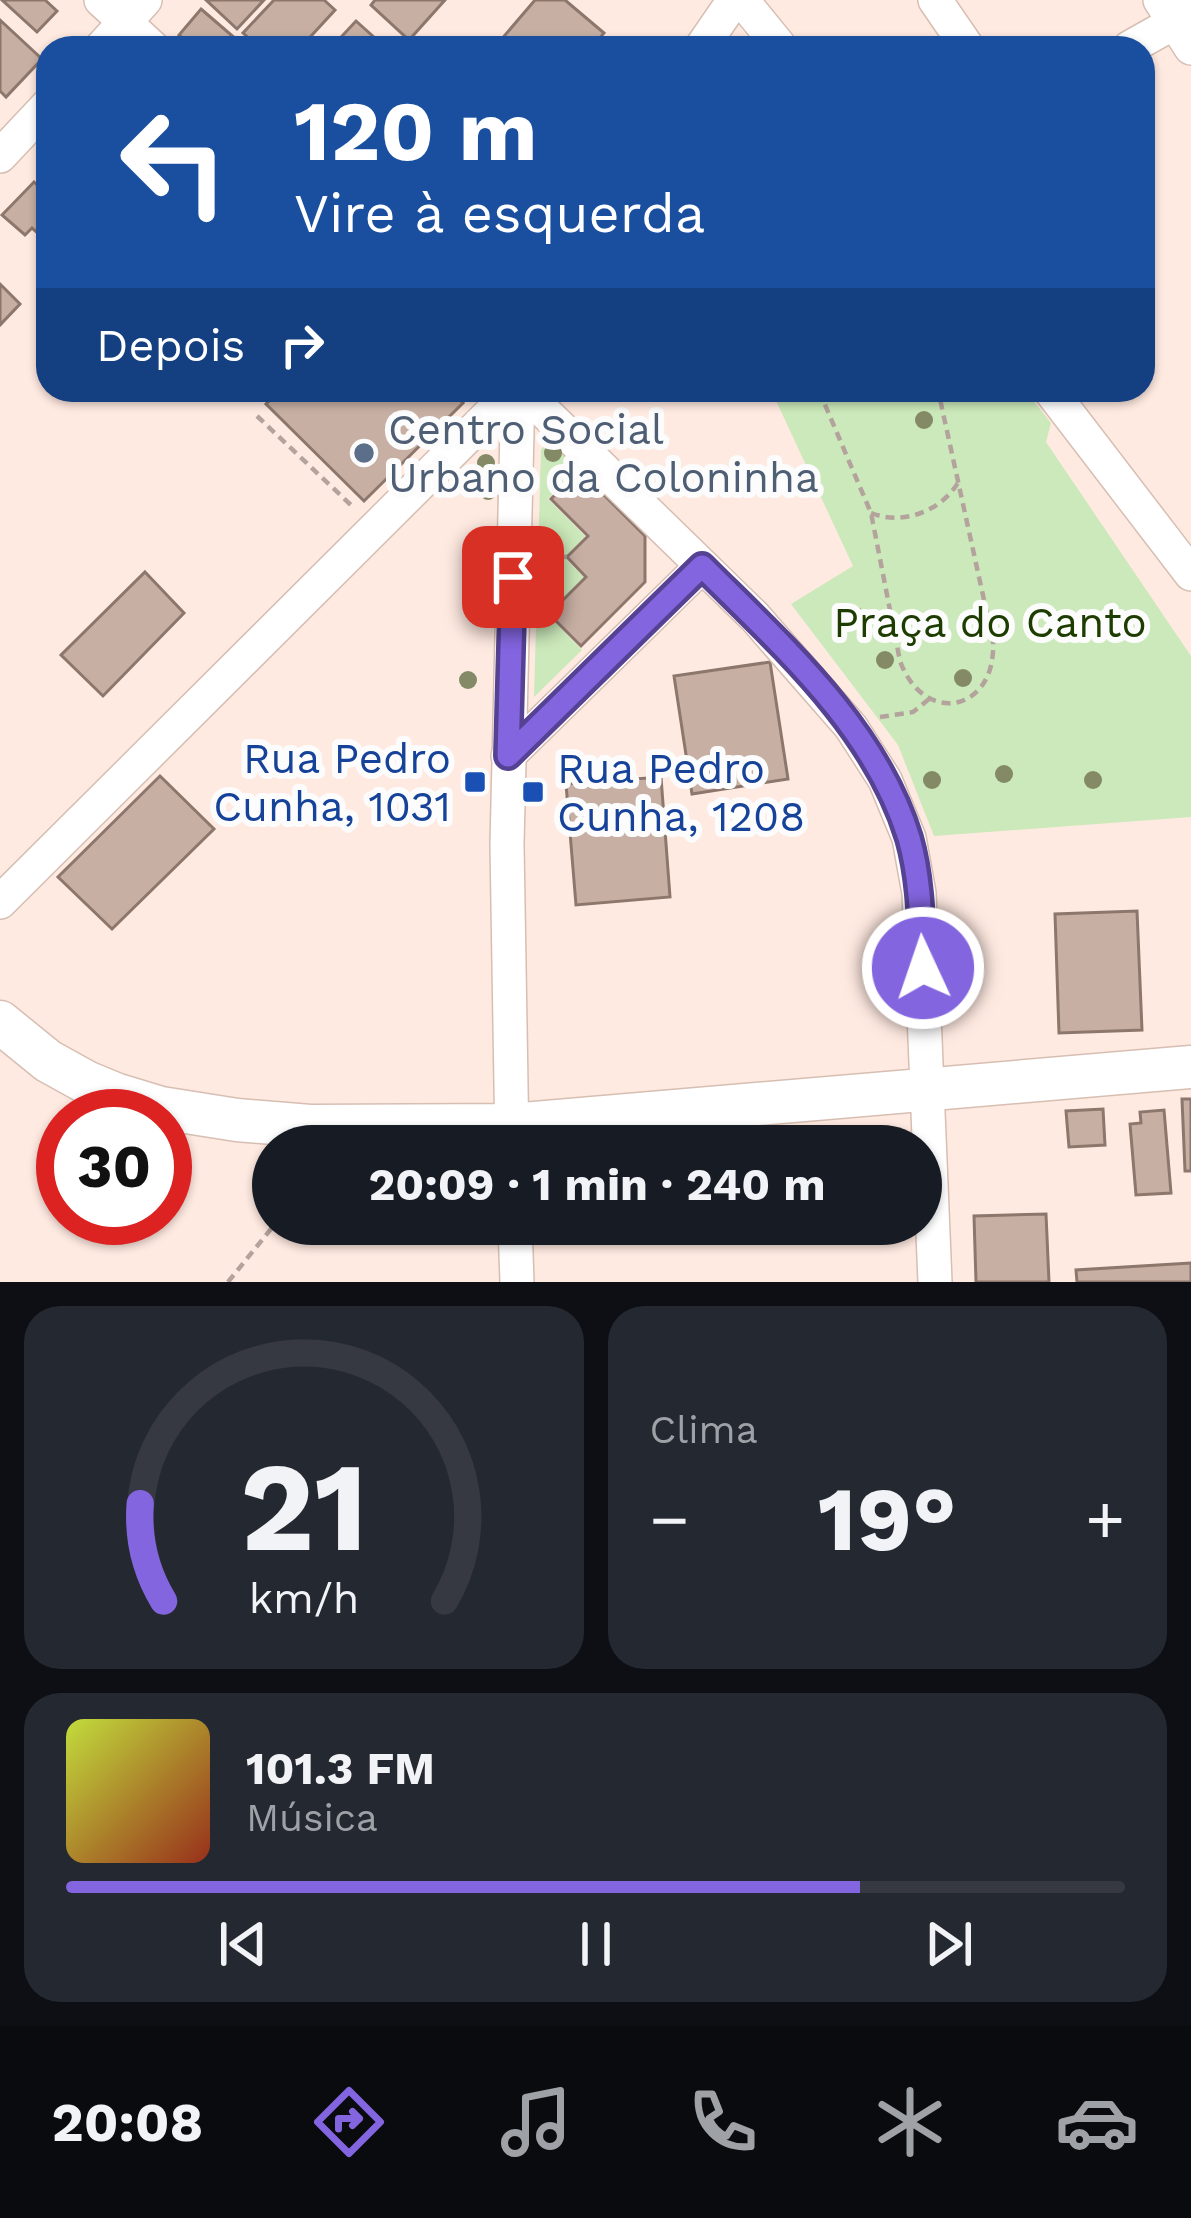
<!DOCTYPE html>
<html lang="pt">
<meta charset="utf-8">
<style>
:root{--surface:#171b24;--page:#242831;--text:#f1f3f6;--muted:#9ea1a6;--line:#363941;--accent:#8365e0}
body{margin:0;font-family:"Work Sans",sans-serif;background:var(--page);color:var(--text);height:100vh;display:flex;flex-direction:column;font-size:45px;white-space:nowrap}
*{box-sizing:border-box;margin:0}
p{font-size:39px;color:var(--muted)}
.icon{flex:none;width:66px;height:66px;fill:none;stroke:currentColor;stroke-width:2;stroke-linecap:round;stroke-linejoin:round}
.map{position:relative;height:1282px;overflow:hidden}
.details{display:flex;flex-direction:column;gap:24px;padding:24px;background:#0d0f14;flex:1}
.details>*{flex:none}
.hud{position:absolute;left:36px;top:36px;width:1119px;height:366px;border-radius:36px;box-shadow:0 3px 9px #0004;background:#1a4fa0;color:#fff;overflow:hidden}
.speed{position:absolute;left:36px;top:1089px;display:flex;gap:24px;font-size:60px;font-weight:700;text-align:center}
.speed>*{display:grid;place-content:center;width:156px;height:156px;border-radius:50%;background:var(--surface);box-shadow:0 3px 9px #0004;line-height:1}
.speed .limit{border:18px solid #d22;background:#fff;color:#111}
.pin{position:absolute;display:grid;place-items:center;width:102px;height:102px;color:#fff;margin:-51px;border-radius:24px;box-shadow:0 6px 18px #0006}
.me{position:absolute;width:132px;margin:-66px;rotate:357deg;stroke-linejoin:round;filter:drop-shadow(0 0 9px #0008)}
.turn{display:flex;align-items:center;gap:42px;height:252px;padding:0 60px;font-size:54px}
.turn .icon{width:156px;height:156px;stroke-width:2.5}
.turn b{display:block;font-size:84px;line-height:102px}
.then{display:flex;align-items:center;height:114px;padding:0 60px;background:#0003;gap:24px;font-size:45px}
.big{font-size:90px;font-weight:700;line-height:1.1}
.details .card{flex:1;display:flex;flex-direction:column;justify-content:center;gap:18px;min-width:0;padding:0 42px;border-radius:36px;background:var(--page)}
.details .dial{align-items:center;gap:0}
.dial svg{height:312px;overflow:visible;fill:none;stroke:var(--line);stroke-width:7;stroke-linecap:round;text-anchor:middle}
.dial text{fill:var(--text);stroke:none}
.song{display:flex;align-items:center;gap:36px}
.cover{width:144px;height:144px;border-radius:18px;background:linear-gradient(135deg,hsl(70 70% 55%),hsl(10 70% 35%))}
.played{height:12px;border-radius:6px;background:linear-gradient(90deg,var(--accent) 75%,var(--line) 75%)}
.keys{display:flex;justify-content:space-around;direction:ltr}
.heat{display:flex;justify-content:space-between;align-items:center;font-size:66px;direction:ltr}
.details .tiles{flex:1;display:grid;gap:24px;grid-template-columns:1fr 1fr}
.card:last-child{grid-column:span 2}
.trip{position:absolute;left:252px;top:1125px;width:690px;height:120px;border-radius:60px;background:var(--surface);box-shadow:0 3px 9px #0004;font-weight:700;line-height:120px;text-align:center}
.tab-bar{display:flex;height:192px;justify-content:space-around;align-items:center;background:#090b0e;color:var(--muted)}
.tab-bar .icon{width:84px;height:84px}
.tab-bar .current{color:var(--accent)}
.tab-bar b{font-size:54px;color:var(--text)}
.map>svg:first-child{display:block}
.green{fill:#cbe9ba}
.building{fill:#c7afa3;stroke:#8d776c;stroke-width:3}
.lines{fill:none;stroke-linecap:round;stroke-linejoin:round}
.minor-casing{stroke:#d7beb2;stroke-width:36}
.major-casing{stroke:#d7beb2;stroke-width:45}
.path{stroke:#b4a39c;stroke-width:4.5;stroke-dasharray:9 6;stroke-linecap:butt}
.minor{stroke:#fff;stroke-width:33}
.major{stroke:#fff;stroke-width:42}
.tree{fill:#838a65}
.route-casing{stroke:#554292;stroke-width:30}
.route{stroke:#8365e0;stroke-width:21}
.service-dot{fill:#5c6f8a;stroke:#fcfcfc;stroke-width:4.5}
.transit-dot{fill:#1a4fb4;stroke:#fcfcfc;stroke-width:4.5}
.labels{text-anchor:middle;stroke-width:12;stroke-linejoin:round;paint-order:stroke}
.service-label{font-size:42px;fill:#4e5e75;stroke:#fcfcfc;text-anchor:start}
.park-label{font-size:42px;fill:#1d3c00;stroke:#fcfcfc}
.transit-label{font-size:42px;fill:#164399;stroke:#fcfcfc;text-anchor:end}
</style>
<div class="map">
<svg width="1191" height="1282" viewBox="0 0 1191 1282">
<rect width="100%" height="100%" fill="#ffeae1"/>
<!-- green -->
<g class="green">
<path d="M771 390H1025L1051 423 1046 442 1191 656V817L934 836 898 745 791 604 853 566Z"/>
<path d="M546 443H554L578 468 548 499 585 536 565 558 584 577 547 614 582 650 534 697 541 450Z"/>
</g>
<!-- building -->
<g class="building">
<path d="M2 0H45L57 11 37 32Z"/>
<path d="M206 0H264L237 29Z"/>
<path d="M274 0H324L335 10 300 48H260L243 33Z"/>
<path d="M375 0H445L409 40 371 5Z"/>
<path d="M535 0H565L604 33 591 48H494Z"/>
<path d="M201 9 237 40 230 48H194L179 35Z"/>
<path d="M0 20 42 59 6 97 0 91Z"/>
<path d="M356 21 386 48H331Z"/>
<path d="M34 182 48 195V242L32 228 25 235 2 215Z"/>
<path d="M0 284 20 304 0 325Z"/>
<path d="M280 390H450L463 403 364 501 266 404Z"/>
<path d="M579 470 645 536V582L581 646 549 614 586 577 567 557 588 536 551 499Z"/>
<path d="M145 572 184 613 103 696 61 655Z"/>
<path d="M770 662 788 779 692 794 674 676Z"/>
<path d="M160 776 214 829 112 929 58 877Z"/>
<path d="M661 777 670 897 576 905 566 784Z"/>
<path d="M1137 911 1142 1030 1059 1033 1055 914Z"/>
<path d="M1182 1099H1191V1171H1185Z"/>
<path d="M1103 1109 1105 1145 1069 1147 1066 1111Z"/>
<path d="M1164 1110 1171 1193 1136 1195 1130 1124 1141 1123 1140 1112Z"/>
<path d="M1046 1214 1049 1282H976L974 1216Z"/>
<path d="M1191 1263V1282H1077L1076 1270Z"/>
</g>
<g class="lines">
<!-- minor casing -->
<g class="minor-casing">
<g id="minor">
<path d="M101 0 153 48"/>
<path d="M742 0 781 48"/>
<path d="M935 0 968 48"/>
<path d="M1160 0 1191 48"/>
<path d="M101 48 145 0"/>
<path d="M701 48 734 0"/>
<path d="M1129 48 1191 13"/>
<path d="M0 156 48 105"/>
<path d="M522 390 755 617 851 727 885 780 909 838 919 893 935 1282"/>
<path d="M1050 390 1191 574"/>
<path d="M508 756 702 566"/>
<path d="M0 902 514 390"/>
<path d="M512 1146 507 844 518 390"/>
<path d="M515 1224 517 1282"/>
</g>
</g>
<!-- major casing -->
<g class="major-casing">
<path id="major" d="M0 1022 48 1061 86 1082 115 1094 161 1108 237 1120 310 1126 511 1125 1191 1067"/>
</g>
<!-- path -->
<g class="path">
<path d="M822 390 823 400 871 513 900 661C924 727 997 712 993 641L938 390"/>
<path d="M257 416 353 507"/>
<path d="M871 513C903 526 942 511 959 481"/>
<path d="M543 555 567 557"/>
<path d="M880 717 913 712 929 699"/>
<path d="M228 1282 275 1224"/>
</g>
<!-- minor -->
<use href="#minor" class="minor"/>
<!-- major -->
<use href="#major" class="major"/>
</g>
<!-- trees -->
<g class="tree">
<circle cx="924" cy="420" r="9"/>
<circle cx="553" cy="453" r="9"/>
<circle cx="486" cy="463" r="9"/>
<circle cx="488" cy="491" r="9"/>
<circle cx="856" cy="616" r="9"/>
<circle cx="885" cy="660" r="9"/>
<circle cx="963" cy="678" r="9"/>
<circle cx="468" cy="680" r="9"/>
<circle cx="1004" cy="774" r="9"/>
<circle cx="932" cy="780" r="9"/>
<circle cx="1093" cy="780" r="9"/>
</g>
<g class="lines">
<!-- route casing -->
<g class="route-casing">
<path id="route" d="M513 577 508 756 702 566C781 645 875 727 909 838 921 880 921 925 923 968"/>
</g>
<!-- route -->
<use href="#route" class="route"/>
</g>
<!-- markers -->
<circle class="service-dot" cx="364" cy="453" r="12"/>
<g class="transit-dot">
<rect x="463" y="770" width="24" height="24" rx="6"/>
<rect x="521" y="780" width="24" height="24" rx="6"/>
</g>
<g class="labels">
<!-- service labels -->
<g class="service-label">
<text x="388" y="444">Centro Social<tspan x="388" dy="48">Urbano da Coloninha</tspan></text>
</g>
<!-- park labels -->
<g class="park-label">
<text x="990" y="637">Praça do Canto</text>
</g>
<!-- transit labels -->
<g class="transit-label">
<text x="451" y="773">Rua Pedro<tspan x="451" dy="48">Cunha, 1031</tspan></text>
<text x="557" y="783" text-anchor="start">Rua Pedro<tspan x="557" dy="48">Cunha, 1208</tspan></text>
</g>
</g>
</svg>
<div class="speed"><div class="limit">30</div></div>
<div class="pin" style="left:513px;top:577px;background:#d93025"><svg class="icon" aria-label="arrive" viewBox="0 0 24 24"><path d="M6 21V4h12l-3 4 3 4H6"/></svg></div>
<svg class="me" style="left:923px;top:968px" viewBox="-20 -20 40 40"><circle r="17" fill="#8365e0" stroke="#fff" stroke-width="3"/><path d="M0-11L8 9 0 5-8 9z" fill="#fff"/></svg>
<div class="trip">20:09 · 1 min · 240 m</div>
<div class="hud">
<div class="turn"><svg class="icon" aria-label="left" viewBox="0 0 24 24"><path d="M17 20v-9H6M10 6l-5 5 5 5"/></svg><div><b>120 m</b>Vire à esquerda</div></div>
<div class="then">Depois<svg class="icon" aria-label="right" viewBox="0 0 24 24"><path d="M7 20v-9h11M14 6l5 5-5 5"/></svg></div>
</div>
</div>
<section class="details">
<div class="tiles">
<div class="card dial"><svg viewBox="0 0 100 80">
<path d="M14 69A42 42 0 1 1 86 69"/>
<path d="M14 69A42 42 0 0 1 8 44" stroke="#8365e0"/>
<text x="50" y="56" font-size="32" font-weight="700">21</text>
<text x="50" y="72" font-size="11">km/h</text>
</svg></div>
<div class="card"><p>Clima</p>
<div class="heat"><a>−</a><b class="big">19°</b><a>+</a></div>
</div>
<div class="card">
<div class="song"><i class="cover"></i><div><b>101.3 FM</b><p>Música</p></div></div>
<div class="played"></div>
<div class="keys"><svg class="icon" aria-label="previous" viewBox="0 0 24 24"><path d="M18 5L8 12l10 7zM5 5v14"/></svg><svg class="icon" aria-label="pause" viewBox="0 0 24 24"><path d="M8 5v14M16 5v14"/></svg><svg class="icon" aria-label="next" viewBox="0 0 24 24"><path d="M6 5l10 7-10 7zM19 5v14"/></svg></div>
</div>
</div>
</section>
<nav class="tab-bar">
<b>20:08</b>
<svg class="icon current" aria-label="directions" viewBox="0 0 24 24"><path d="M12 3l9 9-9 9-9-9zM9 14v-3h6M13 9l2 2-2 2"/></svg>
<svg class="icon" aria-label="music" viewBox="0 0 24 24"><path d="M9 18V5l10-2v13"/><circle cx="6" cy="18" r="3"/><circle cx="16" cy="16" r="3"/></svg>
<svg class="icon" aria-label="phone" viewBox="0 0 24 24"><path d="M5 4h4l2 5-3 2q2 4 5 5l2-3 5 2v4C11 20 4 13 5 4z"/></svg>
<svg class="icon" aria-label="climate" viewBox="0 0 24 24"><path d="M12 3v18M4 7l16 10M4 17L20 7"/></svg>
<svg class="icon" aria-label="car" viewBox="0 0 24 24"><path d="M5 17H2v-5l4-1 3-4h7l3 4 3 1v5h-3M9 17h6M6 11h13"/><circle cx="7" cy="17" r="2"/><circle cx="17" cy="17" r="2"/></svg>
</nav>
